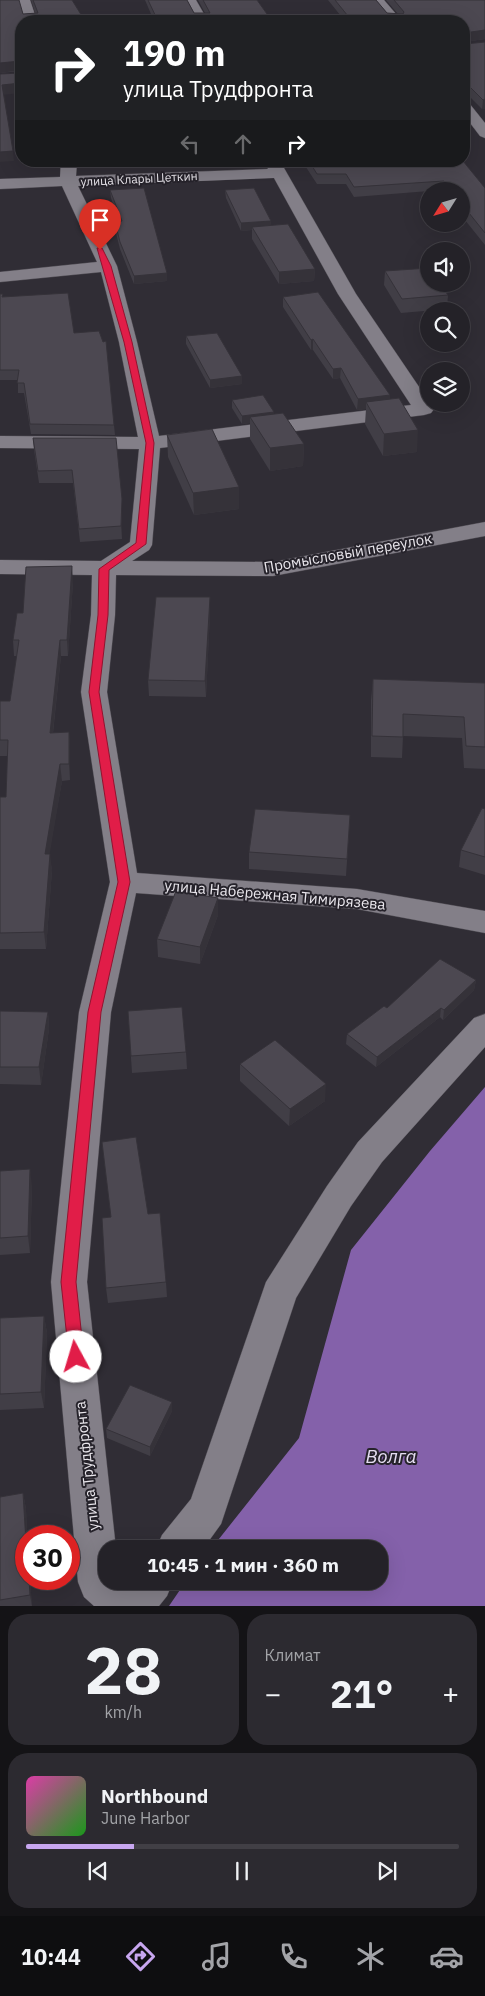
<!DOCTYPE html>
<html lang="ru">
<meta charset="utf-8">
<style>
:root{--surface:#242228;--page:#2c2a30;--text:#f1f3f6;--muted:#a3a4a8;--line:#413f45;--accent:#c7a6ef}
body{margin:0;font-family:"IBM Plex Sans",sans-serif;background:var(--page);color:var(--text);height:100vh;display:flex;flex-direction:column;font-size:19px;white-space:nowrap}
*{box-sizing:border-box;margin:0}
p{font-size:16px;color:var(--muted)}
.icon{flex:none;width:28px;height:28px;fill:none;stroke:currentColor;stroke-width:2;stroke-linecap:round;stroke-linejoin:round}
.map{position:relative;height:1606px;overflow:hidden}
.details{display:flex;flex-direction:column;gap:8px;padding:8px;background:#141316;flex:1}
.details>*{flex:none}
.top-card{position:absolute;left:15px;top:15px;width:455px;height:152px;border-radius:20px;box-shadow:0 5px 20px #0002,0 0 0 1px var(--line);background:#202124;color:#fff;overflow:hidden}
.needle{width:32px;rotate:233deg}
.buttons{position:absolute;left:420px;top:182px;display:grid;gap:10px}
.buttons a{display:grid;place-items:center;width:50px;height:50px;border-radius:50%;background:var(--surface);box-shadow:0 5px 20px #0002,0 0 0 1px var(--line);font-size:25px}
.speed{position:absolute;left:15px;top:1525px;display:flex;gap:10px;font-size:25px;font-weight:700;text-align:center}
.speed>*{display:grid;place-content:center;width:65px;height:65px;border-radius:50%;background:var(--surface);box-shadow:0 5px 20px #0002,0 0 0 1px var(--line);line-height:1}
.speed .limit{border:8px solid #d22;background:#fff;color:#111}
.pin{position:absolute;display:grid;place-items:center;width:42px;height:42px;color:#fff;margin:-51px -21px;border-radius:50% 50% 50% 0;rotate:-45deg;box-shadow:0 0 5px #0007}
.pin .icon{rotate:45deg}
.me{position:absolute;width:55px;margin:-28px;rotate:354deg;stroke-linejoin:round;filter:drop-shadow(0 0 4px #0008)}
.turn{display:flex;align-items:center;gap:18px;height:105px;padding:0 25px;font-size:22px}
.turn .icon{width:65px;height:65px;stroke-width:2.5}
.turn b{display:block;font-size:35px;line-height:42px}
.lanes{display:flex;align-items:center;height:48px;padding:0 25px;background:#0003;justify-content:center;gap:25px;direction:ltr}
.lanes .off{opacity:.35}
.big{font-size:38px;font-weight:800;line-height:1.1}
.details .card{flex:1;display:flex;flex-direction:column;justify-content:center;gap:8px;min-width:0;padding:0 18px;border-radius:20px;background:var(--page)}
.details .dial{align-items:center;gap:0}
.dial b{font-size:65px;line-height:1}
.song{display:flex;align-items:center;gap:15px}
.cover{width:60px;height:60px;border-radius:8px;background:linear-gradient(135deg,hsl(320 70% 55%),hsl(120 70% 35%))}
.played{height:5px;border-radius:2px;background:linear-gradient(90deg,var(--accent) 25%,var(--line) 25%)}
.keys{display:flex;justify-content:space-around;direction:ltr}
.heat{display:flex;justify-content:space-between;align-items:center;font-size:28px;direction:ltr}
.details .tiles{flex:1;display:grid;gap:8px;grid-template-columns:1fr 1fr}
.card:last-child{grid-column:span 2}
.trip{position:absolute;left:98px;top:1540px;width:290px;height:50px;border-radius:20px;background:var(--surface);box-shadow:0 5px 20px #0002,0 0 0 1px var(--line);font-weight:800;line-height:50px;text-align:center}
.dock{display:flex;height:80px;justify-content:space-around;align-items:center;background:#0e0e10;color:var(--muted)}
.dock .icon{width:35px;height:35px}
.dock .current{color:var(--accent)}
.dock b{font-size:22px;color:var(--text)}
.map>svg:first-child{display:block}
.water{fill:#8461aa}
.lines{fill:none;stroke-linecap:round;stroke-linejoin:round}
.minor-casing{stroke:#4e4b52;stroke-width:1}
.minor{fill:#837f88;fill-rule:evenodd}
.wall{fill:#413e46}
.shaded-wall{fill:#353239}
.building{fill:#4c4851;stroke:#353239}
.route{fill:#e11d48;stroke:#92132f}
.labels{text-anchor:middle;stroke-width:4;stroke-linejoin:round;paint-order:stroke}
.far-street-label{font-size:12px;fill:#e9e6ec;stroke:#26232b}
.street-label{font-size:15px;fill:#e9e6ec;stroke:#26232b}
.near-water-label{font-size:19px;font-style:italic;fill:#e5ddf1;stroke:#26232b}
</style>
<div class="map">
<svg width="485" height="1606" viewBox="0 0 485 1606">
<rect width="100%" height="100%" fill="#302d35"/>
<!-- water -->
<path class="water" d="M485 1087V1606H169L186 1581H379V1549H211L299 1438 351 1250 430 1151Z"/>
<g class="lines">
<!-- minor casing -->
<g class="minor-casing">
<g id="minor">
<path d="M18 0H30L37 21H25Z"/>
<path d="M184 0H196L208 21H196Z"/>
<path d="M371 0H384L402 21H388Z"/>
<path d="M464 102 469 103 485 123V138L480 136 464 115Z"/>
<path d="M61 161H77L76 176 268 169 264 161H280L356 294 434 409 431 413 424 415 160 448 152 545 149 550 132 561 273 562 485 522V536L273 576 116 575 115 615 107 692 137 873 357 889 485 911V933L357 909 136 893 111 1012 87 1282 116 1549H106V1581H173L167 1596 159 1606H94L84 1597 78 1582 51 1282 79 1012 110 882 81 692 91 615 92 575 0 574V560L101 561 130 542 139 449 0 448V436L138 437 119 342 101 272 0 282V272L97 262 62 186 0 189V179L60 177ZM274 178 338 294 411 405 159 436 137 342 117 266 78 186Z"/>
<path d="M485 1014V1047L382 1162 351 1206 296 1298 221 1524 203 1549H156L162 1535 191 1499 266 1282 327 1186 358 1142 474 1018Z"/>
</g>
</g>
<!-- minor -->
<use href="#minor" class="minor"/>
</g>
<!-- wall -->
<g class="wall">
<path d="M31 0H72L21 21V71L0 73 23 14 35 13Z"/>
<path d="M145 0H187L194 13H205L198 0H257L272 21H154Z"/>
<path d="M328 0H376L387 13 398 14 386 0H485V39L464 42V21H345Z"/>
<path d="M485 42V109H482L464 91V43L465 44Z"/>
<path d="M302 161H429L485 188V245L461 215V191H429L354 197 346 184H317Z"/>
<path d="M110 190 167 273V281L134 284 120 249 115 229V222H119L111 198Z"/>
<path d="M225 190 271 226 315 269 314 281 279 284 252 239V230L241 231 226 198Z"/>
<path d="M385 271 448 295 447 309 401 313 384 285Z"/>
<path d="M0 294 3 297 74 333 114 425 115 435 31 434 24 393H18V380H0Z"/>
<path d="M283 297 390 395V400L417 452 383 456 365 424 366 409 357 410 340 378 333 379 313 350H311L283 307Z"/>
<path d="M186 336 242 384 210 388 186 344Z"/>
<path d="M232 400 274 412V414L304 444 303 466 270 471 250 439V423L242 424 232 408Z"/>
<path d="M167 435 239 509 194 515 168 457Z"/>
<path d="M33 438 122 511V539L80 542 73 483H39L34 450Z"/>
<path d="M73 582 68 656H61L53 733 69 732 70 748V780L62 781 49 854 52 870 46 949H0V797H6L8 756H0V701H10L17 656H14L13 640 23 613Z"/>
<path d="M210 613 206 697 149 696 148 680Z"/>
<path d="M373 679 485 683V769L464 768 462 738 403 736 402 758 371 757V700Z"/>
<path d="M485 809V875L459 867 461 850Z"/>
<path d="M350 815 346 876 249 869V852Z"/>
<path d="M218 915 200 964 158 957 157 939Z"/>
<path d="M476 980 474 990 443 1020 440 1017 376 1067 346 1044 347 1034 387 1008Z"/>
<path d="M0 1011 48 1012 49 1029 41 1085 0 1084Z"/>
<path d="M128 1011 186 1052 187 1069 132 1073Z"/>
<path d="M240 1064 325 1101 289 1126 240 1081Z"/>
<path d="M102 1142 148 1214 166 1282 167 1297 108 1303 106 1288 111 1217Z"/>
<path d="M0 1171 32 1186 30 1253 0 1255Z"/>
<path d="M44 1316 47 1333 44 1408 0 1410V1318Z"/>
<path d="M172 1402V1411L150 1456 107 1438 106 1429Z"/>
<path d="M23 1493 26 1509 27 1536H26L32 1606H0V1497Z"/>
</g>
<!-- shaded-wall -->
<g class="shaded-wall">
<path d="M485 30V39L464 42V33Z"/>
<path d="M20 61 21 70 0 73V63Z"/>
<path d="M21 83V93L2 95V85Z"/>
<path d="M485 99V109H482L483 100Z"/>
<path d="M13 151 14 161 0 162V152Z"/>
<path d="M271 221V228L252 227V230L241 231V223Z"/>
<path d="M315 269 314 281 279 284V272Z"/>
<path d="M167 273V281L134 284V276Z"/>
<path d="M313 339V350H311V340Z"/>
<path d="M341 368 340 378 333 379V369Z"/>
<path d="M242 376V384L210 388V380Z"/>
<path d="M390 395V406L366 402V409L357 410 358 399Z"/>
<path d="M274 412V420L250 417V423L242 424V416Z"/>
<path d="M418 430 417 452 383 456 384 434Z"/>
<path d="M304 444 303 466 270 471V448Z"/>
<path d="M239 487V509L194 515 193 493Z"/>
<path d="M122 499V539L121 526Z"/>
<path d="M72 566 73 582 68 656 67 640Z"/>
<path d="M210 597V613L206 697 205 681Z"/>
<path d="M60 640 61 656 51 749 50 733Z"/>
<path d="M69 732 70 748V780L69 764Z"/>
<path d="M60 764 62 781 47 870 45 854Z"/>
<path d="M50 854 52 870 46 949 44 932Z"/>
<path d="M218 898V915L200 964V947Z"/>
<path d="M476 980 474 990 443 1020 444 1010Z"/>
<path d="M441 1008 440 1017 376 1067 377 1057Z"/>
<path d="M48 1012 49 1029 41 1085 39 1067Z"/>
<path d="M326 1084 325 1101 289 1126 290 1109Z"/>
<path d="M30 1169 32 1186 30 1253 28 1236Z"/>
<path d="M44 1316 47 1333 44 1408 41 1392Z"/>
<path d="M172 1402V1411L150 1456V1447Z"/>
<path d="M23 1493 26 1509 27 1536H26V1542Z"/>
<path d="M29 1579H30L32 1606 30 1595Z"/>
</g>
<!-- building -->
<g class="building">
<path d="M0 0H19L23 14 38 13 33 0H72L85 21H21V62L20 61 0 63Z"/>
<path d="M148 0H187L194 13H210L203 0H257L272 21H158Z"/>
<path d="M335 0H376L387 13 403 14 404 12 394 0H485V30L464 33V21H403L398 17 393 21H352Z"/>
<path d="M485 42V99L483 100 464 81V43L465 44Z"/>
<path d="M21 72V83L2 85 13 151 0 152V74L20 73Z"/>
<path d="M309 161H429L430 162 463 161 485 188V233L461 203V191H452L444 181 354 187 346 174H317Z"/>
<path d="M144 188 167 273 134 276 120 242 115 222 122 221 110 190Z"/>
<path d="M254 188 271 221 241 223 225 190Z"/>
<path d="M288 224 315 269 279 272 252 227Z"/>
<path d="M429 268V284H440L448 295 402 299 385 271Z"/>
<path d="M318 292 390 395 358 399 341 368 333 369 313 339 311 340 283 297Z"/>
<path d="M68 293 74 333 99 331 103 342 106 341 114 425 30 424 24 383H17L19 370H0V294H3L2 297Z"/>
<path d="M217 333 242 376 210 380 186 336Z"/>
<path d="M263 395 274 412 242 416 232 400Z"/>
<path d="M399 398 418 430 384 434 366 402Z"/>
<path d="M283 413 304 444 270 448 250 417Z"/>
<path d="M212 429 239 487 193 493 167 435Z"/>
<path d="M33 438H116L122 499 121 526 79 529 72 470 38 471Z"/>
<path d="M72 566 67 640H60L50 733 69 732V764H60L45 854H50L44 932 0 933V797H6L8 740H0V701H10L19 640H13L17 613H23L26 567Z"/>
<path d="M156 597H210L205 681 148 680Z"/>
<path d="M373 679 485 683V747L466 746 464 717 403 714V737L372 736Z"/>
<path d="M482 808 485 809V857L461 850Z"/>
<path d="M255 809 350 815 347 859 249 852Z"/>
<path d="M176 891 218 898 200 947 157 939Z"/>
<path d="M440 959 476 980 444 1010 441 1008 377 1057 347 1034 384 1006 387 1008Z"/>
<path d="M182 1007 186 1052 131 1056 128 1011Z"/>
<path d="M0 1011 48 1012 39 1067H0Z"/>
<path d="M275 1040 326 1084 290 1109 240 1064Z"/>
<path d="M136 1137 148 1214 160 1213 166 1282 106 1288 102 1218 111 1217 102 1142Z"/>
<path d="M30 1169 28 1236 0 1238V1171Z"/>
<path d="M44 1316 41 1392 0 1394V1318Z"/>
<path d="M130 1385 172 1402 150 1447 106 1429Z"/>
<path d="M23 1493 26 1542V1579H29L30 1595 0 1600V1497Z"/>
</g>
<!-- route -->
<path class="route" d="M97 248H102L111 266 132 342 154 443 146 544 109 570 108 615 99 692 130 882 101 1012 76 1282 84 1357 82 1362 76 1364 71 1362 69 1357 61 1282 88 1012 118 882 89 692 98 615 99 569 136 543 146 443 124 342Z"/>
<g class="labels">
<!-- far-street labels -->
<g class="far-street-label">
<text transform="translate(139 179) rotate(-3)" y="4">улица Клары Цеткин</text>
</g>
<!-- street labels -->
<g class="street-label">
<text transform="translate(348 553) rotate(-10)" y="5">Промысловый переулок</text>
<text transform="translate(275 895) rotate(5)" y="5">улица Набережная Тимирязева</text>
<text transform="translate(87 1466) rotate(-96)" y="5">улица Трудфронта</text>
</g>
<!-- near-water labels -->
<g class="near-water-label">
<text x="391" y="1463">Волга</text>
</g>
</g>
</svg>
<div class="buttons">
<a><svg class="needle" viewBox="-14 -14 28 28"><path d="M0-13l5 13h-10z" fill="#e53935"/><path d="M0 13l5-13h-10z" fill="#a3a4a8"/></svg></a>
<a><svg class="icon" aria-label="sound" viewBox="0 0 24 24"><path d="M4 9h4l5-4v14l-5-4H4zM17 9q2 3 0 6"/></svg></a>
<a><svg class="icon" aria-label="search" viewBox="0 0 24 24"><circle cx="10" cy="10" r="6"/><path d="M15 15l6 6"/></svg></a>
<a><svg class="icon" aria-label="layers" viewBox="0 0 24 24"><path d="M12 4l9 5-9 5-9-5zM3 14l9 5 9-5"/></svg></a>
</div>
<div class="speed"><div class="limit">30</div></div>
<div class="pin" style="left:100px;top:250px;background:#d93025"><svg class="icon" aria-label="arrive" viewBox="0 0 24 24"><path d="M6 21V4h12l-3 4 3 4H6"/></svg></div>
<svg class="me" style="left:76px;top:1357px" viewBox="-20 -20 40 40"><circle r="19" fill="#fff"/><path d="M0-13L10 11 0 6-10 11z" fill="#e11d48"/></svg>
<div class="trip">10:45 · 1 мин · 360 m</div>
<div class="top-card">
<div class="turn"><svg class="icon" aria-label="right" viewBox="0 0 24 24"><path d="M7 20v-9h11M14 6l5 5-5 5"/></svg><div><b>190 m</b>улица Трудфронта</div></div>
<div class="lanes"><svg class="icon off" aria-label="left" viewBox="0 0 24 24"><path d="M17 20v-9H6M10 6l-5 5 5 5"/></svg><svg class="icon off" aria-label="ahead" viewBox="0 0 24 24"><path d="M12 20V5M6 11l6-6 6 6"/></svg><svg class="icon" aria-label="right" viewBox="0 0 24 24"><path d="M7 20v-9h11M14 6l5 5-5 5"/></svg></div>
</div>
</div>
<section class="details">
<div class="tiles">
<div class="card dial"><b>28</b><p>km/h</p></div>
<div class="card"><p>Климат</p>
<div class="heat"><a>−</a><b class="big">21°</b><a>+</a></div>
</div>
<div class="card">
<div class="song"><i class="cover"></i><div><b>Northbound</b><p>June Harbor</p></div></div>
<div class="played"></div>
<div class="keys"><svg class="icon" aria-label="previous" viewBox="0 0 24 24"><path d="M18 5L8 12l10 7zM5 5v14"/></svg><svg class="icon" aria-label="pause" viewBox="0 0 24 24"><path d="M8 5v14M16 5v14"/></svg><svg class="icon" aria-label="next" viewBox="0 0 24 24"><path d="M6 5l10 7-10 7zM19 5v14"/></svg></div>
</div>
</div>
</section>
<nav class="dock">
<b>10:44</b>
<svg class="icon current" aria-label="directions" viewBox="0 0 24 24"><path d="M12 3l9 9-9 9-9-9zM9 14v-3h6M13 9l2 2-2 2"/></svg>
<svg class="icon" aria-label="music" viewBox="0 0 24 24"><path d="M9 18V5l10-2v13"/><circle cx="6" cy="18" r="3"/><circle cx="16" cy="16" r="3"/></svg>
<svg class="icon" aria-label="phone" viewBox="0 0 24 24"><path d="M5 4h4l2 5-3 2q2 4 5 5l2-3 5 2v4C11 20 4 13 5 4z"/></svg>
<svg class="icon" aria-label="climate" viewBox="0 0 24 24"><path d="M12 3v18M4 7l16 10M4 17L20 7"/></svg>
<svg class="icon" aria-label="car" viewBox="0 0 24 24"><path d="M5 17H2v-5l4-1 3-4h7l3 4 3 1v5h-3M9 17h6M6 11h13"/><circle cx="7" cy="17" r="2"/><circle cx="17" cy="17" r="2"/></svg>
</nav>
